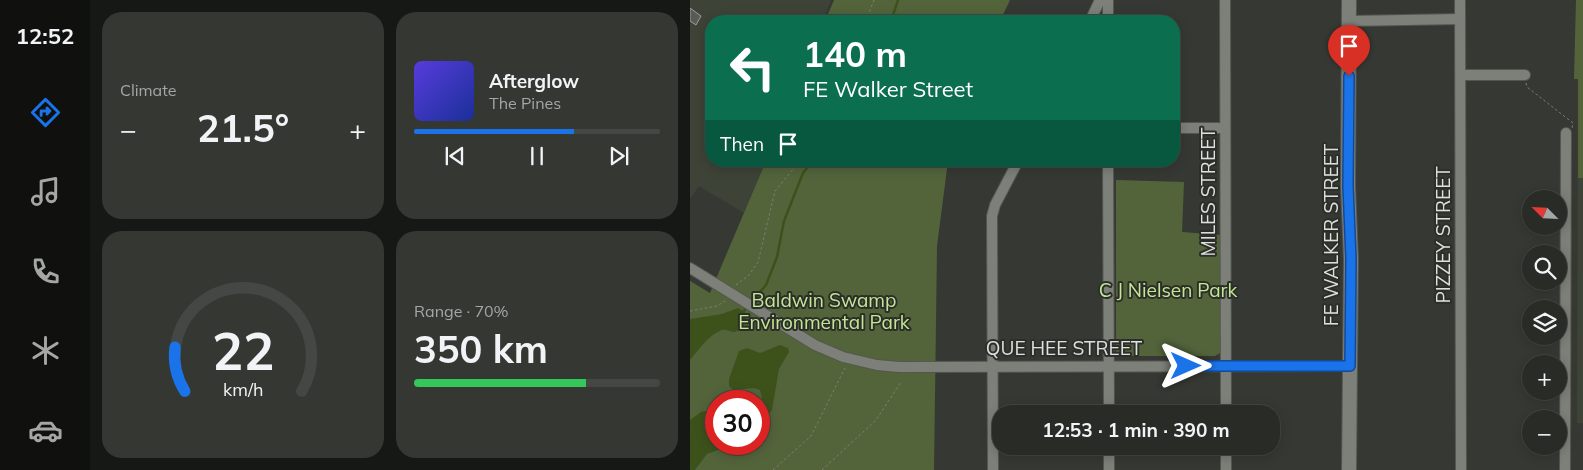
<!DOCTYPE html>
<meta charset="utf-8">
<style>
:root{--surface:#282b26;--page:#343732;--text:#f1f3f6;--muted:#a5a7a7;--line:#444743;--accent:#1a73e8}
body{margin:0;font-family:Mulish,sans-serif;background:var(--page);color:var(--text);height:100vh;display:flex;flex-direction:column;font-size:19px;white-space:nowrap}
*{box-sizing:border-box;margin:0}
p{font-size:16px;color:var(--muted)}
.icon{flex:none;width:28px;height:28px;fill:none;stroke:currentColor;stroke-width:2;stroke-linecap:round;stroke-linejoin:round}
.map{position:relative;flex:1;overflow:hidden}
.details{display:flex;flex-direction:column;gap:12px;padding:12px;background:#161815;width:600px}
.details>*{flex:none}
.hud{position:absolute;left:15px;top:15px;width:475px;height:152px;border-radius:20px;box-shadow:0 2px 12px #0003,0 0 0 1px var(--line);background:#0b6e4f;color:#fff;overflow:hidden}
.needle{width:32px;rotate:294deg}
.fabs{position:absolute;left:832px;top:190px;display:grid;gap:10px}
.fabs a{display:grid;place-items:center;width:45px;height:45px;border-radius:50%;background:var(--surface);box-shadow:0 2px 12px #0003,0 0 0 1px var(--line);font-size:25px}
.speed{position:absolute;left:15px;top:390px;display:flex;gap:10px;font-size:25px;font-weight:700;text-align:center}
.speed>*{display:grid;place-content:center;width:65px;height:65px;border-radius:50%;background:var(--surface);box-shadow:0 2px 12px #0003,0 0 0 1px var(--line);line-height:1}
.speed .limit{border:8px solid #d22;background:#fff;color:#111}
.pin{position:absolute;display:grid;place-items:center;width:42px;height:42px;color:#fff;margin:-51px -21px;border-radius:50% 50% 50% 0;rotate:-45deg;box-shadow:0 0 5px #0007}
.pin .icon{rotate:45deg}
.me{position:absolute;width:55px;margin:-28px;rotate:90deg;stroke-linejoin:round;filter:drop-shadow(0 0 4px #0008)}
.turn{display:flex;align-items:center;gap:18px;height:105px;padding:0 15px;font-size:22px}
.turn .icon{width:65px;height:65px;stroke-width:2.5}
.turn b{display:block;font-size:35px;line-height:42px}
.then{display:flex;align-items:center;height:48px;padding:0 15px;background:#0003;gap:10px;font-size:19px}
.big{font-size:38px;font-weight:700;line-height:1.1}
.details .card{flex:1;display:flex;flex-direction:column;justify-content:center;gap:8px;min-width:0;padding:0 18px;border-radius:20px;background:var(--page)}
.details .dial{align-items:center;gap:0}
.dial svg{height:130px;overflow:visible;fill:none;stroke:var(--line);stroke-width:7;stroke-linecap:round;text-anchor:middle}
.dial text{fill:var(--text);stroke:none}
.song{display:flex;align-items:center;gap:15px}
.cover{width:60px;height:60px;border-radius:8px;background:linear-gradient(135deg,hsl(250 70% 55%),hsl(230 70% 35%))}
.played{height:5px;border-radius:2px;background:linear-gradient(90deg,var(--accent) 65%,var(--line) 65%)}
.keys{display:flex;justify-content:space-around;direction:ltr}
.heat{display:flex;justify-content:space-between;align-items:center;font-size:28px;direction:ltr}
.charge{height:8px;border-radius:4px;background:linear-gradient(90deg,#34c759 70%,var(--line) 0)}
.details .tiles{flex:1;display:grid;gap:12px;grid-template-columns:repeat(2,1fr)}
.trip{position:absolute;left:302px;top:405px;width:288px;height:50px;border-radius:20px;background:var(--surface);box-shadow:0 2px 12px #0003,0 0 0 1px var(--line);font-weight:700;line-height:50px;text-align:center}
main{display:flex;flex:1;min-height:0}
.dock{display:flex;flex-direction:column;width:90px;justify-content:space-around;align-items:center;background:#10110f;color:var(--muted)}
.dock .icon{width:35px;height:35px}
.dock .on{color:var(--accent)}
.dock b{font-size:22px;color:var(--text)}
.map>svg:first-child{display:block}
.built{fill:#3e4338}
.green{fill:#53643b;fill-rule:evenodd}
.water{fill:#3d521b}
.lines{fill:none;stroke-linecap:round;stroke-linejoin:round}
.stream{stroke:#3d521b;stroke-width:2.5}
.building{fill:#585a54;stroke:#9c9f98}
.minor-casing{stroke:#545651;stroke-width:12}
.secondary-casing{stroke:#545651;stroke-width:16}
.path{stroke:#7c7e7a;stroke-width:1;stroke-dasharray:2.5 2.5;stroke-linecap:butt}
.minor{stroke:#7d7f79;stroke-width:10}
.secondary{stroke:#7d7f79;stroke-width:14}
.route-casing{stroke:#114b97;stroke-width:12}
.route{stroke:#1a73e8;stroke-width:9}
.labels{text-anchor:middle;stroke-width:4;stroke-linejoin:round;paint-order:stroke}
.street-label{font-size:19px;fill:#dee0dd;stroke:#2c2f29}
.park-label{font-size:19px;fill:#c3e794;stroke:#2c2f29}
</style>
<main>
<nav class="dock">
<b>12:52</b>
<svg class="icon on" aria-label="directions" viewBox="0 0 24 24"><path d="M12 3l9 9-9 9-9-9zM9 14v-3h6M13 9l2 2-2 2"/></svg>
<svg class="icon" aria-label="music" viewBox="0 0 24 24"><path d="M9 18V5l10-2v13"/><circle cx="6" cy="18" r="3"/><circle cx="16" cy="16" r="3"/></svg>
<svg class="icon" aria-label="phone" viewBox="0 0 24 24"><path d="M5 4h4l2 5-3 2q2 4 5 5l2-3 5 2v4C11 20 4 13 5 4z"/></svg>
<svg class="icon" aria-label="climate" viewBox="0 0 24 24"><path d="M12 3v18M4 7l16 10M4 17L20 7"/></svg>
<svg class="icon" aria-label="car" viewBox="0 0 24 24"><path d="M5 17H2v-5l4-1 3-4h7l3 4 3 1v5h-3M9 17h6M6 11h13"/><circle cx="7" cy="17" r="2"/><circle cx="17" cy="17" r="2"/></svg>
</nav>
<section class="details">
<div class="tiles">
<div class="card"><p>Climate</p>
<div class="heat"><a>−</a><b class="big">21.5°</b><a>+</a></div>
</div>
<div class="card">
<div class="song"><i class="cover"></i><div><b>Afterglow</b><p>The Pines</p></div></div>
<div class="played"></div>
<div class="keys"><svg class="icon" aria-label="previous" viewBox="0 0 24 24"><path d="M18 5L8 12l10 7zM5 5v14"/></svg><svg class="icon" aria-label="pause" viewBox="0 0 24 24"><path d="M8 5v14M16 5v14"/></svg><svg class="icon" aria-label="next" viewBox="0 0 24 24"><path d="M6 5l10 7-10 7zM19 5v14"/></svg></div>
</div>
<div class="card dial"><svg viewBox="0 0 100 80">
<path d="M14 69A42 42 0 1 1 86 69"/>
<path d="M14 69A42 42 0 0 1 8 42" stroke="#1a73e8"/>
<text x="50" y="56" font-size="32" font-weight="700">22</text>
<text x="50" y="72" font-size="11">km/h</text>
</svg></div>
<div class="card"><p>Range · 70%</p><b class="big">350 km</b><div class="charge"></div></div>
</div>
</section>
<div class="map">
<svg width="893" height="470" viewBox="0 0 893 470">
<rect width="100%" height="100%" fill="#363933"/>
<!-- built -->
<g class="built">
<path d="M0 0H141L133 21H21V161H76L54 213 9 186 0 199Z"/>
<path d="M888 79H893V423H887Z"/>
</g>
<!-- green -->
<g class="green">
<path d="M144 0H320L310 21H135Z"/>
<path d="M886 0H893V178H888V79H884Z"/>
<path d="M76 161H258L247 246 244 470H0V281L20 293ZM26 401H69V444H26Z"/>
<path d="M426 180 494 182 492 232 532 235 531 346 530 353 525 356H428L426 354Z"/>
</g>
<!-- water -->
<g class="water">
<path d="M48 308 59 315C55 319 52 329 47 331 42 334 38 329 32 330 20 334 8 350 0 360V319L32 314Z"/>
<path d="M90 345 98 348 99 352 89 369 82 410 69 430V403L72 398 70 390 64 388 43 390 39 386V379L49 351 57 348 70 353Z"/>
<path d="M15 411H20L26 417 24 431 26 434V444H44L17 454 5 470H0V420L11 412Z"/>
</g>
<g class="lines">
<!-- stream -->
<g class="stream">
<path d="M201 21 208 0"/>
<path d="M61 302 76 285 87 257 94 221 113 173 123 161"/>
<path d="M53 312 58 306"/>
</g>
</g>
<!-- building -->
<path class="building" d="M0 8 11 16 6 25 0 21Z"/>
<g class="lines">
<!-- minor casing -->
<g class="minor-casing">
<g id="minor">
<path d="M535 0 536 414"/>
<path d="M770 0 771 470"/>
<path d="M400 21 410 0"/>
<path d="M418 21V0"/>
<path d="M659 21 770 19"/>
<path d="M771 75H835"/>
<path d="M484 128H535"/>
<path d="M418 161 419 414"/>
<path d="M0 268 125 345 153 357 187 365 209 367 660 366"/>
<path d="M419 446V470"/>
<path d="M536 446V470"/>
<path d="M303 470 302 216 305 205 328 161"/>
<path d="M875 470 876 133"/>
</g>
</g>
<!-- secondary casing -->
<g class="secondary-casing">
<path id="secondary" d="M659 470 661 259 658 186 659 0"/>
</g>
<!-- path -->
<g class="path">
<path d="M176 21 184 0"/>
<path d="M836 83 837 87 883 123 882 128"/>
<path d="M46 285 59 275 68 262 85 191 110 161"/>
<path d="M0 311 27 306 35 301"/>
<path d="M83 470 121 436 155 368"/>
<path d="M132 470 186 420 211 382"/>
</g>
<!-- minor -->
<use href="#minor" class="minor"/>
<!-- secondary -->
<use href="#secondary" class="secondary"/>
</g>
<g class="lines">
<!-- route casing -->
<g class="route-casing">
<path id="route" d="M496 366H660L661 259 658 186 659 76"/>
</g>
<!-- route -->
<use href="#route" class="route"/>
</g>
<g class="labels">
<!-- street labels -->
<g class="street-label">
<text transform="translate(518 192) rotate(-90)" y="7">MILES STREET</text>
<text transform="translate(641 235) rotate(-90)" y="7">FE WALKER STREET</text>
<text transform="translate(753 235) rotate(-90)" y="7">PIZZEY STREET</text>
<text x="374" y="355">QUE HEE STREET</text>
</g>
<!-- park labels -->
<g class="park-label">
<text x="478" y="297">C J Nielsen Park</text>
<text x="134" y="307">Baldwin Swamp<tspan x="134" dy="22">Environmental Park</tspan></text>
</g>
</g>
</svg>
<div class="fabs">
<a><svg class="needle" viewBox="-14 -14 28 28"><path d="M0-13l5 13h-10z" fill="#e53935"/><path d="M0 13l5-13h-10z" fill="#a5a7a7"/></svg></a>
<a><svg class="icon" aria-label="search" viewBox="0 0 24 24"><circle cx="10" cy="10" r="6"/><path d="M15 15l6 6"/></svg></a>
<a><svg class="icon" aria-label="layers" viewBox="0 0 24 24"><path d="M12 4l9 5-9 5-9-5zM3 14l9 5 9-5"/></svg></a>
<a>+</a>
<a>−</a>
</div>
<div class="speed"><div class="limit">30</div></div>
<div class="pin" style="left:659px;top:76px;background:#d93025"><svg class="icon" aria-label="arrive" viewBox="0 0 24 24"><path d="M6 21V4h12l-3 4 3 4H6"/></svg></div>
<svg class="me" style="left:496px;top:366px" viewBox="-20 -20 40 40"><path d="M0-17L14 15 0 8-14 15z" fill="#1a73e8" stroke="#fff" stroke-width="4"/></svg>
<div class="trip">12:53 · 1 min · 390 m</div>
<div class="hud">
<div class="turn"><svg class="icon" aria-label="left" viewBox="0 0 24 24"><path d="M17 20v-9H6M10 6l-5 5 5 5"/></svg><div><b>140 m</b>FE Walker Street</div></div>
<div class="then">Then<svg class="icon" aria-label="arrive" viewBox="0 0 24 24"><path d="M6 21V4h12l-3 4 3 4H6"/></svg></div>
</div>
</div>
</main>
